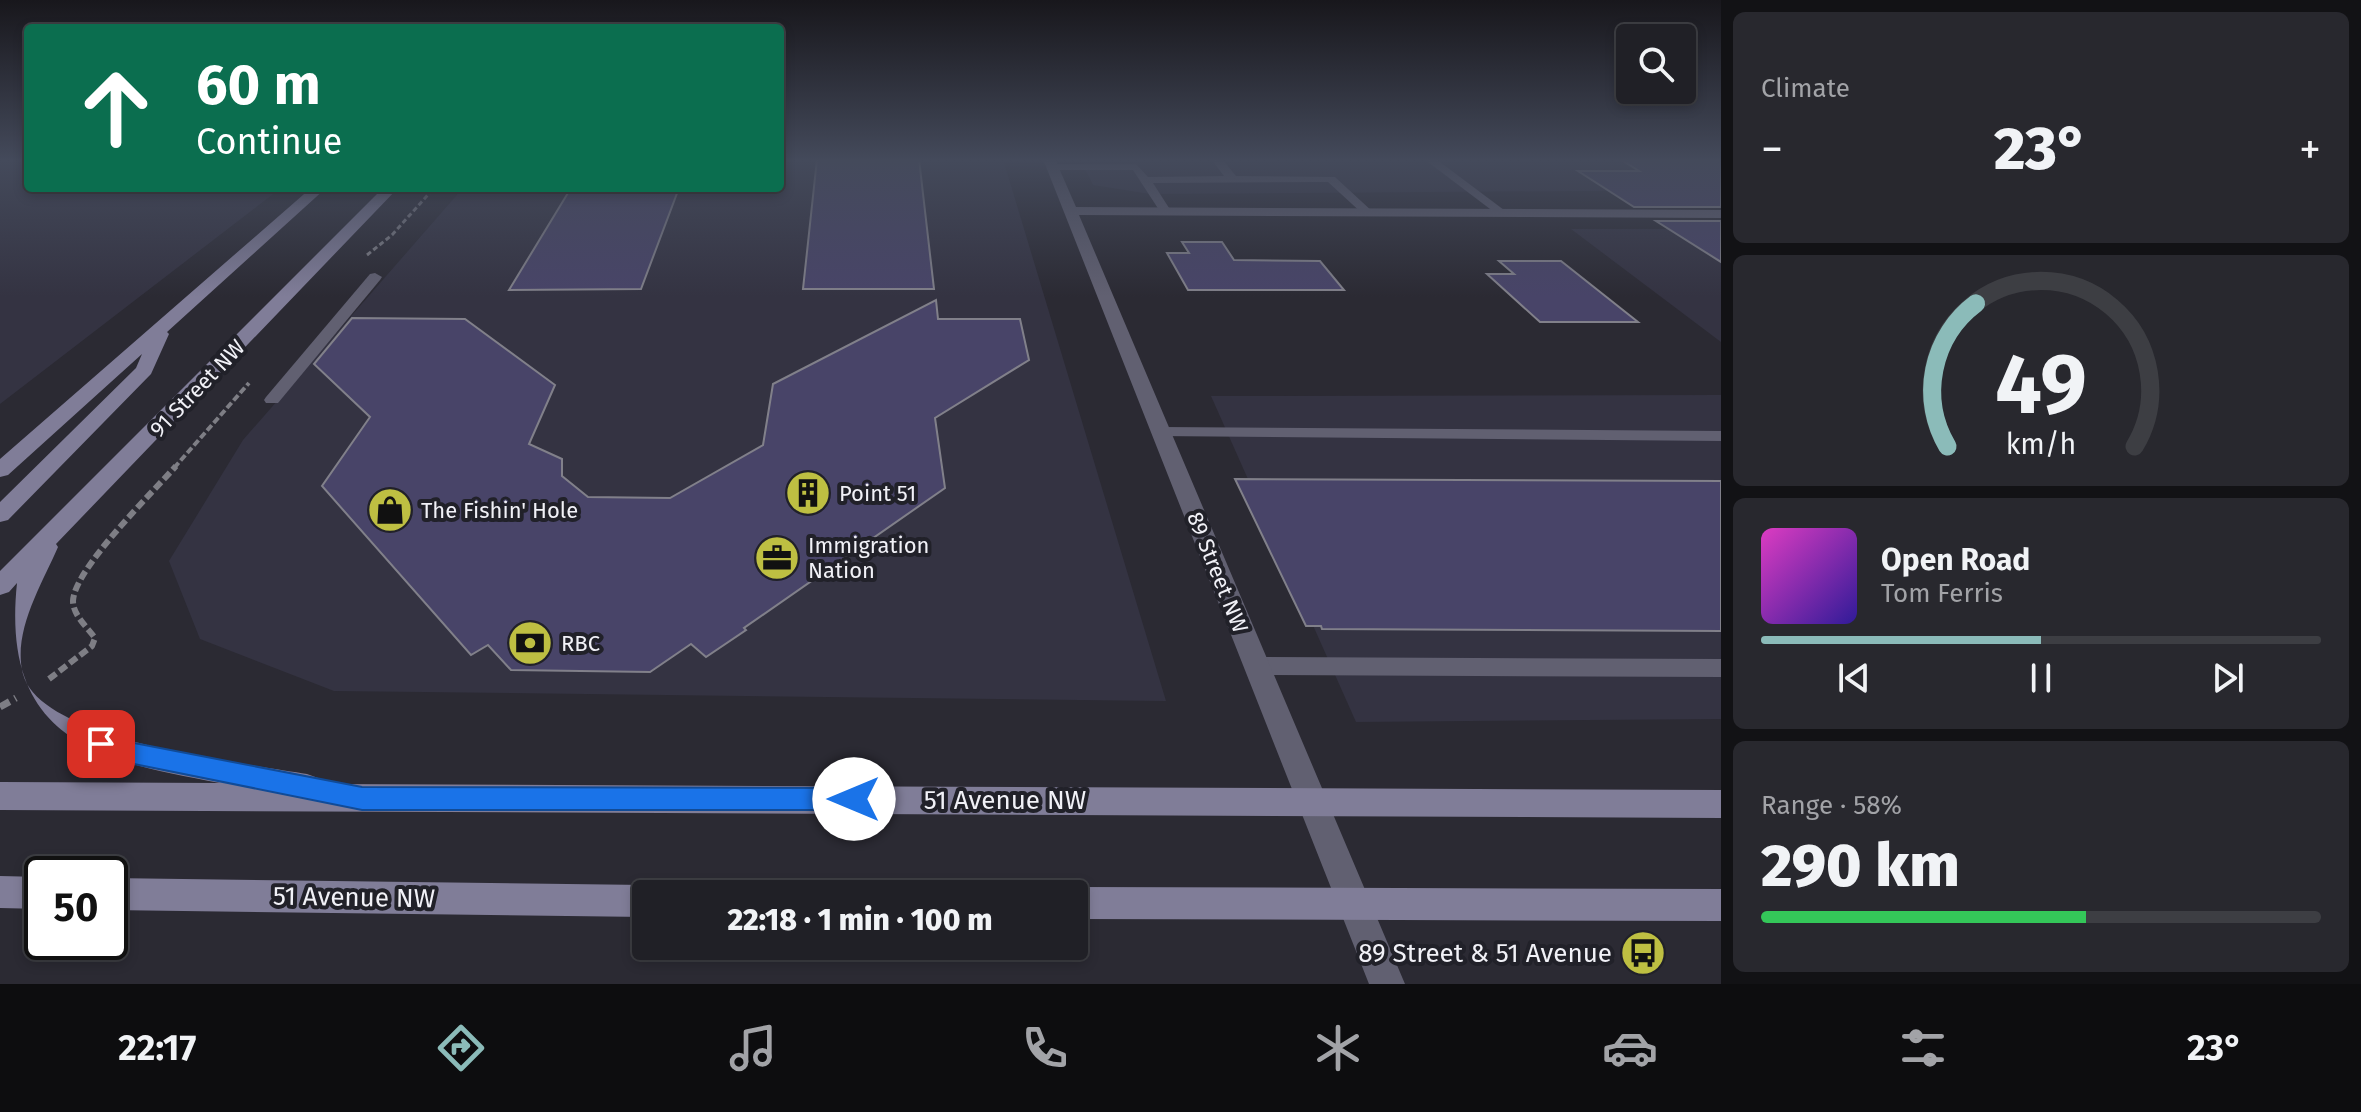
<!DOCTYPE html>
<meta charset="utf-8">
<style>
:root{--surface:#202026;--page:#28282e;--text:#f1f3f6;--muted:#a2a3a7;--line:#3d3e43;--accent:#8bbbb9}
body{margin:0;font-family:"Fira Sans",sans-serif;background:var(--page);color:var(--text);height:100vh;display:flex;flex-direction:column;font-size:30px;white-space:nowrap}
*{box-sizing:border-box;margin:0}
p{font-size:26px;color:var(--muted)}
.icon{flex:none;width:44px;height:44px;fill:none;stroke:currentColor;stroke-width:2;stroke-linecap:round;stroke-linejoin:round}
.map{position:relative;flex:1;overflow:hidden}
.panel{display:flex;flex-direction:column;gap:12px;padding:12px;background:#121215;width:640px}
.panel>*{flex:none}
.top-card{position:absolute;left:24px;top:24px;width:760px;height:168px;border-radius:8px;box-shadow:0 4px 12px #0003,0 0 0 2px var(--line);background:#0b6e4f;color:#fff;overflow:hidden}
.tools{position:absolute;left:1616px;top:24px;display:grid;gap:16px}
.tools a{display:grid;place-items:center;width:80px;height:80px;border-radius:8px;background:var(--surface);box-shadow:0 4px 12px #0003,0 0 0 2px var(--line);font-size:40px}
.speed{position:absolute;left:24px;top:856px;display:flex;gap:16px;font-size:40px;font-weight:700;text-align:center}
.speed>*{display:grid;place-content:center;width:104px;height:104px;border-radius:50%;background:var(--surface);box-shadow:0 4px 12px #0003,0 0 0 2px var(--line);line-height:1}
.speed .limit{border:4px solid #111;border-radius:12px;background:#fff;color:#111}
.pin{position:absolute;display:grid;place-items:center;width:68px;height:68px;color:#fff;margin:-34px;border-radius:16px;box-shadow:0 4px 12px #0006}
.me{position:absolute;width:88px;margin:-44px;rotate:270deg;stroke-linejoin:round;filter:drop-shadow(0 0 6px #0008)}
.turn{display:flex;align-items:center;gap:28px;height:168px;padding:0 40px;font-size:36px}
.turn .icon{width:104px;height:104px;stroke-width:2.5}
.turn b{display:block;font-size:56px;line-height:68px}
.big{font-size:60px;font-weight:800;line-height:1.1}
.panel .widget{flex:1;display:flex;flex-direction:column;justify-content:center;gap:12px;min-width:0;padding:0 28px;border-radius:12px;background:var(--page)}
.panel .dial{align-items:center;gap:0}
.dial svg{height:208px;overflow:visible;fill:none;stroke:var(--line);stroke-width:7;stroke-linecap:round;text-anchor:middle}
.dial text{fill:var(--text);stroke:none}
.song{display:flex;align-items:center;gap:24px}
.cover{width:96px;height:96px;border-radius:12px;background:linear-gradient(135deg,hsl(310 70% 55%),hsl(250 70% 35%))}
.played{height:8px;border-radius:4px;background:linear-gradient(90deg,var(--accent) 50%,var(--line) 50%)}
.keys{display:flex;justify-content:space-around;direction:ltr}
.heat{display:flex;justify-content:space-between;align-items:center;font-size:44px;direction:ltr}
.charge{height:12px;border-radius:6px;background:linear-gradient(90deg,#34c759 58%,var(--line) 0)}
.trip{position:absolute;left:632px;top:880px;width:456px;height:80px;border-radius:8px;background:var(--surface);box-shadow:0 4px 12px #0003,0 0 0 2px var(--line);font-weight:800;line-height:80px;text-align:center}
.tab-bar{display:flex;height:128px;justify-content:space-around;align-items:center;background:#0d0d0f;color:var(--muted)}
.tab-bar .icon{width:56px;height:56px}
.tab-bar .active{color:var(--accent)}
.tab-bar b{font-size:36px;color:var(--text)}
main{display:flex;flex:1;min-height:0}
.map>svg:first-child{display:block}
.built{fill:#343342}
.building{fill:#484468;stroke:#81808a;stroke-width:2}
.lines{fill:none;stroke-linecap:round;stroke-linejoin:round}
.path-far3{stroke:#7e7e85;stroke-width:3;stroke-dasharray:5 3;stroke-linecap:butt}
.path-far2{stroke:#7e7e85;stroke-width:4;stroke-dasharray:7 3;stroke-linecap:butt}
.path-far1{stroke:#7e7e85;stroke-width:6;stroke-dasharray:9 4;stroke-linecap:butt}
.path{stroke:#7e7e85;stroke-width:7;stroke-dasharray:11 6;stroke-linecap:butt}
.service{fill:#616071;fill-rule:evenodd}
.minor{fill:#616071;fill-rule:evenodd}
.secondary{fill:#807d98;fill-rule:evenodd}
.route{fill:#1a73e8;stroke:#114b97;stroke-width:2}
.labels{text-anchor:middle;stroke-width:8;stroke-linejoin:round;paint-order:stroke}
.street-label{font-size:22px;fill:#f1f1f7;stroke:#212129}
.poi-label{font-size:22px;fill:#f1f1f7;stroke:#212129;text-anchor:start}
.near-street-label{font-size:26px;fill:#f1f1f7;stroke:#212129}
.near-poi-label{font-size:26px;fill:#f1f1f7;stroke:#212129;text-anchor:end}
</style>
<main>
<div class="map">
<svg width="1721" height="984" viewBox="0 0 1721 984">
<rect width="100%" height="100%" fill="#2b2a33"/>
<!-- built -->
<g class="built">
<path d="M0 159H28V188H281L0 404Z"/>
<path d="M780 159H1003L1166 701 334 691 200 639 169 561 243 440 463 188H780Z"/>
<path d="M1080 159H1721V190L1150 194 1093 185Z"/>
<path d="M1571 229H1721V342Z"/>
<path d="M1721 395V719L1356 722 1211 396Z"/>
</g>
<!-- building -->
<g class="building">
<path d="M817 159H919L934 289H803Z"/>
<path d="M1620 159H1721V207H1634L1578 171H1639Z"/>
<path d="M571 188H679L641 289 509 290Z"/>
<path d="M1656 221H1721V262Z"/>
<path d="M1182 242H1222L1234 260 1320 261 1344 290H1188L1167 253H1189Z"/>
<path d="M1499 261H1561L1638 322H1540L1487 274H1514Z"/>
<path d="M936 300 938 319H1020L1029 360 935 418 945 488 744 628 746 630 706 657 691 644 650 672 511 670 488 645 471 655 322 486 370 417 314 364 352 318 465 319 555 385 529 444 562 459V476L588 497 670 498 763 445 773 384Z"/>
<path d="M1235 479 1721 481V631L1322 629 1321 626H1306Z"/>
</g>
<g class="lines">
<!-- path-far3 -->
<path class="path-far3" d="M367 255 392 235 434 188"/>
<!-- path-far2 -->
<path class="path-far2" d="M174 468 249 383"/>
<!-- path-far1 -->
<path class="path-far1" d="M49 679 92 646 95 638C87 627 73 615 73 601 74 569 153 492 176 466"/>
<!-- path -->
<path class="path" d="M0 707 16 698"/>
<!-- service -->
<g class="service">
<path d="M1211 159H1222L1236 176 1335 177 1374 213 1364 215 1328 182 1153 183 1171 211 1165 214 1161 213 1133 170H1052L1047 167 1052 164H1136L1148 177 1224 176Z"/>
<path d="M1424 159H1436L1508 213 1498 215Z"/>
<path d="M375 273 382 277 380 280 278 403H266L264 400 266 397 370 274Z"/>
<path d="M1162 427 1721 431V441L1156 436 1154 432Z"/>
<path d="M1257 657 1721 659V677L1257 675 1249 672 1246 666 1249 660Z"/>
</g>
<!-- minor -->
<path class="minor" d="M1043 159H1055L1076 207 1721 210V218L1079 215 1405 984H1369Z"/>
<!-- secondary -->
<g class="secondary">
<path d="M311 188H326L167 332 169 334 151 374 8 520 0 522V502L136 368 142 354 8 475 0 477V459Z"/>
<path d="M383 188H398L56 544 58 547C42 584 12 632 23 674 41 742 246 763 307 774L318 778 321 784 1721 790V818L0 810V782L220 783C105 761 0 745 17 583L9 592 0 595V571Z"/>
<path d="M0 876 42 877V909L0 908Z"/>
<path d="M110 878 646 885 658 889 660 894H646V917L110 910Z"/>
<path d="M1074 887 1721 889V921L1074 919V894H1061Z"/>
</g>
</g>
<!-- sky -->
<linearGradient id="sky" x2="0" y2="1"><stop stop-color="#18171c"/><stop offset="0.54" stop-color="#444a5b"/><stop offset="1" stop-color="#444a5b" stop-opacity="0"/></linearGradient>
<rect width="1721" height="297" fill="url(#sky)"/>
<!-- route -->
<path class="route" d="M101 734 129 742 362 787 854 788 863 791 867 799 863 807 854 810H362L129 763 92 751 89 744 92 737Z"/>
<!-- icons -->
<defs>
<g id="building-disc" transform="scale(2.3)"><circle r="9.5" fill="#bebf42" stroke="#212129"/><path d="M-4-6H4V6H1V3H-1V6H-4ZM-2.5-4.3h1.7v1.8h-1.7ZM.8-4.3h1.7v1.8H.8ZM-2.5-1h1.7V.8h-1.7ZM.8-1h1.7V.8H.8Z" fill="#111"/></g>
<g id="shop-disc" transform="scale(2.3)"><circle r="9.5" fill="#bebf42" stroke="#212129"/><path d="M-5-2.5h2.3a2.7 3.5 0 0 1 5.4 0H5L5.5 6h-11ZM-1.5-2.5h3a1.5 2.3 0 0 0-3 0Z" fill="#111"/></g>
<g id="office-disc" transform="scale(2.3)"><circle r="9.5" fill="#bebf42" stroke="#212129"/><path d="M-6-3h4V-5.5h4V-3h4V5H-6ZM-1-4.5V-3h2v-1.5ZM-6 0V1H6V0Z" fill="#111"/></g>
<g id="bank-disc" transform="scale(2.3)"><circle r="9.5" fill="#bebf42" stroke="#212129"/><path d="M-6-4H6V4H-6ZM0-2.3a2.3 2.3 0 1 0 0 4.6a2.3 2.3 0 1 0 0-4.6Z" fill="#111"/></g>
<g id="bus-disc" transform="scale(2.3)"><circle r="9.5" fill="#bebf42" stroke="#212129"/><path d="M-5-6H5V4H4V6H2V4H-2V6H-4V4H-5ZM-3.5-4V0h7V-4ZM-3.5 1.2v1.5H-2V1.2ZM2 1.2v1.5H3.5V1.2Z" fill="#111"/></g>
</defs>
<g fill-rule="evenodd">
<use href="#building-disc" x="808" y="493"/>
<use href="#shop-disc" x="390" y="510"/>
<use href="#office-disc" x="777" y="558"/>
<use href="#bank-disc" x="530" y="643"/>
<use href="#bus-disc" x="1643" y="953"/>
</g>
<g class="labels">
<!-- street labels -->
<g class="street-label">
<text transform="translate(197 388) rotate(-46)" y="8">91 Street NW</text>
<text transform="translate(1218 572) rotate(68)" y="8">89 Street NW</text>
</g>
<!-- poi labels -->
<g class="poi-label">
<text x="839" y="501">Point 51</text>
<text x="421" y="518">The Fishin' Hole</text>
<text x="808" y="553">Immigration<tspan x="808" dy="25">Nation</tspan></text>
<text x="561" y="651">RBC</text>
</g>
<!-- near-street labels -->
<g class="near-street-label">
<text x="1005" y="809">51 Avenue NW</text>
<text transform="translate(354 897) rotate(1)" y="9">51 Avenue NW</text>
</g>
<!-- near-poi labels -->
<g class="near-poi-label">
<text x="1612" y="962">89 Street &amp; 51 Avenue</text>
</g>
</g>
</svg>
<div class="tools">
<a><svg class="icon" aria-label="search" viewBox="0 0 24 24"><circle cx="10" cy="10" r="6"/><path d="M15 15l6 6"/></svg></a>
</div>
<div class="speed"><div class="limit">50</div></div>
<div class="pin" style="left:101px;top:744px;background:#d93025"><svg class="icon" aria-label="arrive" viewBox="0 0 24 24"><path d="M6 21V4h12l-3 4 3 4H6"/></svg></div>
<svg class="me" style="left:854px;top:799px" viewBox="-20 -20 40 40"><circle r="19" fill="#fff"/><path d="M0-13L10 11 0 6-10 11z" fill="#1a73e8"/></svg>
<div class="trip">22:18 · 1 min · 100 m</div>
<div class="top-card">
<div class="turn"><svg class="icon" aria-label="ahead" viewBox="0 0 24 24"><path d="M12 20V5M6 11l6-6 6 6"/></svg><div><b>60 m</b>Continue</div></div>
</div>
</div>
<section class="panel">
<div class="widget"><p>Climate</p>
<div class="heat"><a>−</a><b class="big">23°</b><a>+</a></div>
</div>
<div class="widget dial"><svg viewBox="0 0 100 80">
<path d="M14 69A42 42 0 1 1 86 69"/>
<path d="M14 69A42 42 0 0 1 25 14" stroke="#8bbbb9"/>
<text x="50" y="56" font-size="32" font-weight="700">49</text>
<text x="50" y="72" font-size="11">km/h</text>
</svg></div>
<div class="widget">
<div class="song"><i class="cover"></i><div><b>Open Road</b><p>Tom Ferris</p></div></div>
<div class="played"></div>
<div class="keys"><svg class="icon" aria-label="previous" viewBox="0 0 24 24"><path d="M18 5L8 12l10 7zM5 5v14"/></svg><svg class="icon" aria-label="pause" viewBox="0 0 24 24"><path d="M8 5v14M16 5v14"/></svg><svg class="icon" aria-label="next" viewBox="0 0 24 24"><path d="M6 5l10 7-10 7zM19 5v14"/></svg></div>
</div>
<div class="widget"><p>Range · 58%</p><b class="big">290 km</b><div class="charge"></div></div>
</section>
</main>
<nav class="tab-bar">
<b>22:17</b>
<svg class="icon active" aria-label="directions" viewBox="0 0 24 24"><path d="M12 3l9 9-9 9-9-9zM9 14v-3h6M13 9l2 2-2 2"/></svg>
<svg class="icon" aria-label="music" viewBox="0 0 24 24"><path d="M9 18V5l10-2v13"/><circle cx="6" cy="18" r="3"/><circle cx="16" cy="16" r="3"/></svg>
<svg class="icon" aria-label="phone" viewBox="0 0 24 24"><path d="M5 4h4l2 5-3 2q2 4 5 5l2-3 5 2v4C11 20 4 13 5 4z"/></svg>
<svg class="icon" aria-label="climate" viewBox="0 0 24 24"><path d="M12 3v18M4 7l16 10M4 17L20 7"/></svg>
<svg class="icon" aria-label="car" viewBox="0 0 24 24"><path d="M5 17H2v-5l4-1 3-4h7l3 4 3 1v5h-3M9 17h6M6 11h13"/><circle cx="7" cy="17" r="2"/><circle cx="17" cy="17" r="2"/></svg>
<svg class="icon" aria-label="filters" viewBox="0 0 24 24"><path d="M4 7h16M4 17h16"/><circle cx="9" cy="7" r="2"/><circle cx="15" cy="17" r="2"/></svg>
<b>23°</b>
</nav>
